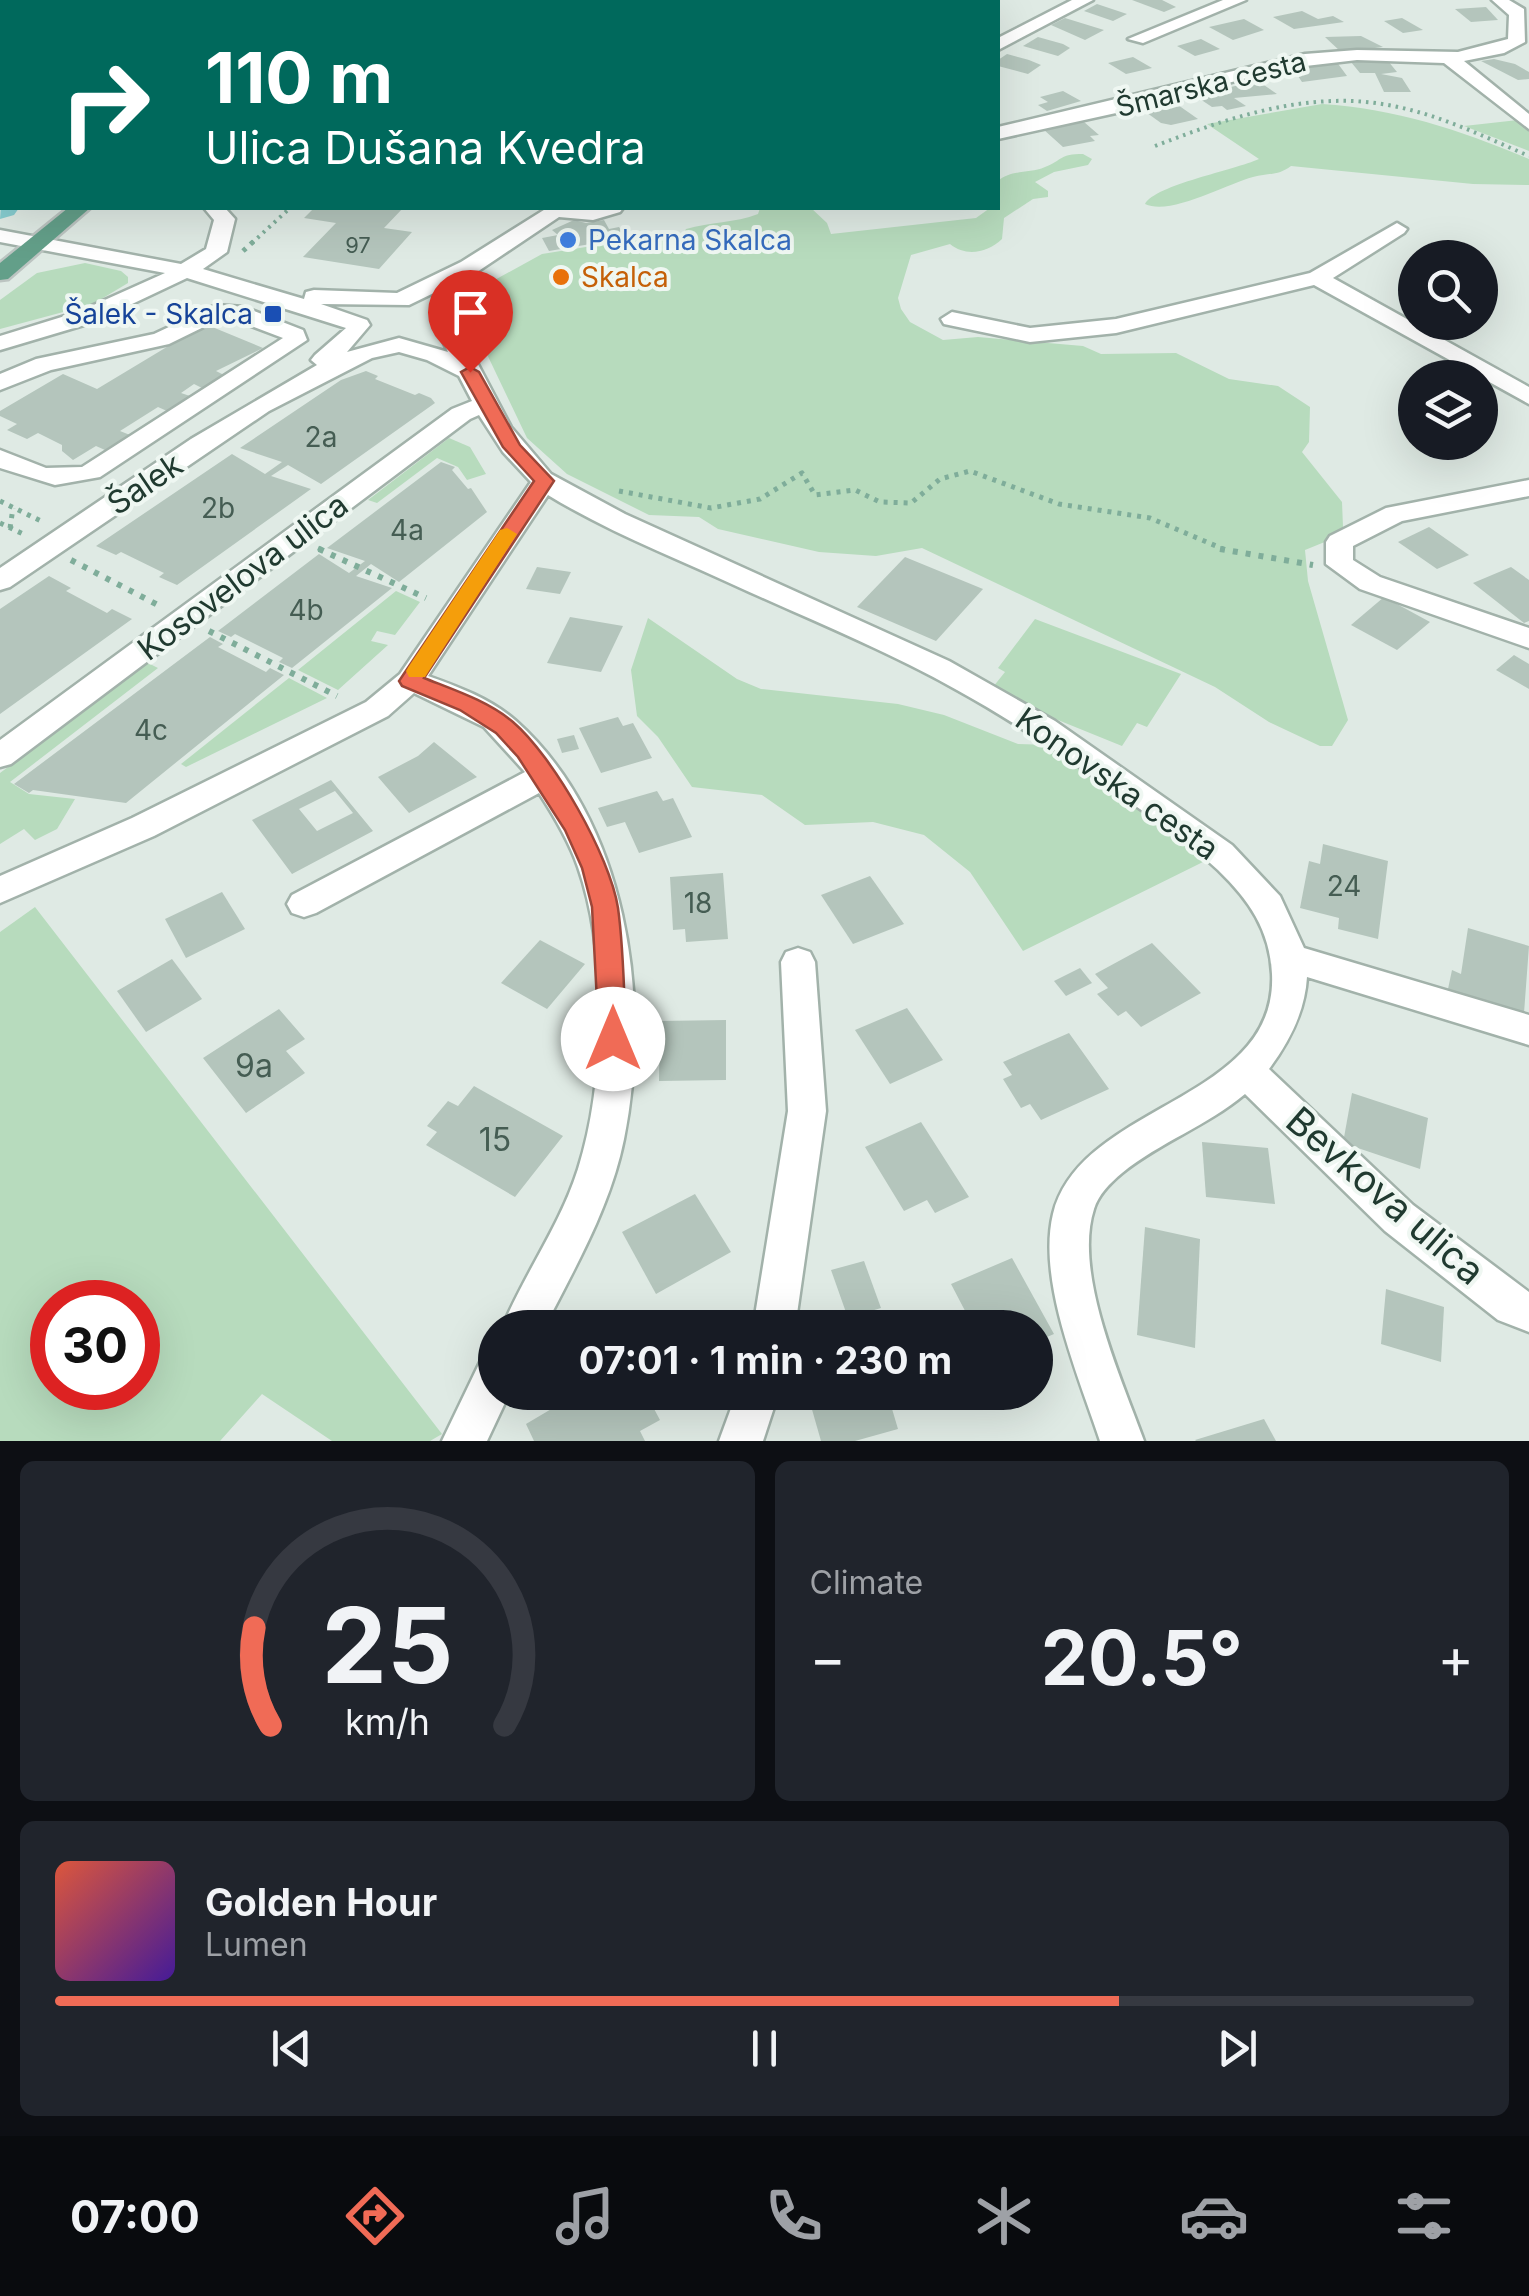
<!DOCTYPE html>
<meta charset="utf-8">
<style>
:root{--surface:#171b24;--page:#20242c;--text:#f1f3f6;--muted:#9ea1a6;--line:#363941;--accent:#f06b56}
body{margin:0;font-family:Inter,sans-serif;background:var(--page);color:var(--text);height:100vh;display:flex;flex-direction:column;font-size:38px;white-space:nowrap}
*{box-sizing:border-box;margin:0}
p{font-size:32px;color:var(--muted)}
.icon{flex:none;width:55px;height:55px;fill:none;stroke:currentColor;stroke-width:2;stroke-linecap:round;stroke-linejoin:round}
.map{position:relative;height:1441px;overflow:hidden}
.sheet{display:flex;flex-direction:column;gap:20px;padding:20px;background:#0d0f14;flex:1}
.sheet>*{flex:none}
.guide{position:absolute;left:0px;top:0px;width:1000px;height:210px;box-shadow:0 10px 40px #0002;background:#00695c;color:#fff;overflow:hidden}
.tools{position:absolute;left:1398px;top:240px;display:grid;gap:20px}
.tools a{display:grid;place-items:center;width:100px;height:100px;border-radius:50%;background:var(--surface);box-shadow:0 10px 40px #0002;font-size:50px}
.speed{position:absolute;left:30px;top:1280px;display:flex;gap:20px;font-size:50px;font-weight:700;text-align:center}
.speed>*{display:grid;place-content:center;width:130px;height:130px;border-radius:50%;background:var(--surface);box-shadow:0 10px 40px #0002;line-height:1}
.speed .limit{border:15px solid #d22;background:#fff;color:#111}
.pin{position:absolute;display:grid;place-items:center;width:85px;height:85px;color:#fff;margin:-102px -42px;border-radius:50% 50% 50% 0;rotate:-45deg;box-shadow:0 0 10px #0007}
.pin .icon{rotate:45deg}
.me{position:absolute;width:110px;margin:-55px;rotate:0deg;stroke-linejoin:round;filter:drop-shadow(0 0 8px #0008)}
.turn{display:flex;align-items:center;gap:35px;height:210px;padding:0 40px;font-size:45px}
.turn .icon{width:130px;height:130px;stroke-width:2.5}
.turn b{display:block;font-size:70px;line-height:85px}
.big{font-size:75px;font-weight:700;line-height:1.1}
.sheet .card{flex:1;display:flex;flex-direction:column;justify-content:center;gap:15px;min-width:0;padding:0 35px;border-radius:15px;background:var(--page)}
.sheet .dial{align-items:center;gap:0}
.dial svg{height:260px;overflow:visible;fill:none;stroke:var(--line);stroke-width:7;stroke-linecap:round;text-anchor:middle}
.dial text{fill:var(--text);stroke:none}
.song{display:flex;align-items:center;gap:30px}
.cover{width:120px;height:120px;border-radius:15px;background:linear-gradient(135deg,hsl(10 70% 55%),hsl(260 70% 35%))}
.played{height:10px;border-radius:5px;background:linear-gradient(90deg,var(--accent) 75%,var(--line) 75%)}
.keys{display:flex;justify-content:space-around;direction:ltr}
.heat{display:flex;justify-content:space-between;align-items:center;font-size:55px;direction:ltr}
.sheet .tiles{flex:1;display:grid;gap:20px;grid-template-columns:1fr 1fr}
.card:last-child{grid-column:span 2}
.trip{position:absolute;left:478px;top:1310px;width:575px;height:100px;border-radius:50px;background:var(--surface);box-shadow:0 10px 40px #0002;font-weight:700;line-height:100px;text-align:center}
.menu{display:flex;height:160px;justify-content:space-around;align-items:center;background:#090b0e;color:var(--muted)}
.menu .icon{width:70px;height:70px}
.menu .on{color:var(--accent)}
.menu b{font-size:45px;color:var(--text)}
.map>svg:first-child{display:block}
.green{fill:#b7dbbd;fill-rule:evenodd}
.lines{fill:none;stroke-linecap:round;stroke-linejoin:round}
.river{fill:#86cccf;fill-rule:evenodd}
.building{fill:#b4c5bc;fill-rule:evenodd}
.minor-casing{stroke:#a2b2aa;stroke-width:5}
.major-casing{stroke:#bcc4c1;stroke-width:5}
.path-far2{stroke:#7fad9a;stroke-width:4;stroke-dasharray:2.5 5;stroke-linecap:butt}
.path-far1{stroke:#7fad9a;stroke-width:5;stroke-dasharray:4 6;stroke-linecap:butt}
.path{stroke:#7fad9a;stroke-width:6;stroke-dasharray:5 8;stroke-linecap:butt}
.minor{fill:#fff;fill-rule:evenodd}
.major{fill:#639f89;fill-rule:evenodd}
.route{fill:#f06b56;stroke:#9c4638;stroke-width:2.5}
.slow{fill:#f59e0b}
.shop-dot{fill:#3f7fe0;stroke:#eff7f2;stroke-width:4}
.food-dot{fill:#e8710a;stroke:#eff7f2;stroke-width:4}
.transit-dot{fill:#1a4fb4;stroke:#eff7f2;stroke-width:4}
.labels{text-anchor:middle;stroke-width:8;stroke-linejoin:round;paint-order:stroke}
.far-number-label{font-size:22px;fill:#455d53}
.far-street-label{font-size:28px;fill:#203a30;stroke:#eff7f2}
.far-shop-label{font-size:28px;fill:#366cbe;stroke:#eff7f2;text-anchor:start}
.far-food-label{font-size:28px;fill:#c56008;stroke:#eff7f2;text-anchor:start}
.far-transit-label{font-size:28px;fill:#164399;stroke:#eff7f2;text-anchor:end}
.number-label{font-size:28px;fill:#455d53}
.street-label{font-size:32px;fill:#203a30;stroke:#eff7f2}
.near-number-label{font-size:32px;fill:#455d53}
.near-street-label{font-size:38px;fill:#203a30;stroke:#eff7f2}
</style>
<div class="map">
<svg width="1529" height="1441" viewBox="0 0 1529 1441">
<rect width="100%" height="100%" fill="#dfeae4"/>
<!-- green -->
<g class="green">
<path d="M1322 104C1397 109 1460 130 1529 159V185L1473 184 1291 166C1278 176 1268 173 1253 177 1226 184 1171 216 1145 204 1155 185 1235 170 1259 159L1207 124Z"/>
<path d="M1518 120 1529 130V151L1464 126Z"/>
<path d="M1083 154 1092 159 1088 165 1054 172 1035 182 1048 191V197L1033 199 1004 218 1002 239C987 253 966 257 950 244L911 255 898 298 901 309 910 322 943 340 978 337 1083 346 1101 354 1176 353 1229 379 1278 386 1310 407 1309 442 1302 452 1342 502 1343 527 1332 539 1305 550 1308 581 1348 720 1332 746H1320L1269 722 1215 687 922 548 876 556 819 552 718 529 699 517 649 515 567 474 527 438 484 348 476 310 482 287 542 254 630 240 682 236 686 229C710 222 735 223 758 214L760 208H811L827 223 831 234 976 218 990 208H998V181C1012 169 1029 174 1045 167 1063 160 1059 154 1083 154Z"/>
<path d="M85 263 121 271 128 277V283L93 304 0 329V300L37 273Z"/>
<path d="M449 438 470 447 486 474 467 480 458 467 437 458 377 503 368 500Z"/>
<path d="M396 591 420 602 395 635 377 631 371 641 388 645 338 690 298 670Z"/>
<path d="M648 618 737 679 761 689 898 704 944 715 1018 744 1051 745 1164 826 1205 861 1023 951 970 872 924 835 873 822 805 825 762 795 692 787 658 737 637 716 631 670Z"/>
<path d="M1035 619 1181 674 1147 727 1137 723 1122 746 989 692 1005 672 998 668Z"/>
<path d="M148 663 158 668 10 782 29 794 75 799 57 829 35 840 24 829 0 844V773Z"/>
<path d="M289 678 327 698 186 767 181 764Z"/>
<path d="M35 907 442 1434 430 1441H332L262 1394 220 1441H0V932ZM52 1302H138V1388H52Z"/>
</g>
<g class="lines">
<!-- river -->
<path class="river" d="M2 192V208H19L14 215 0 219Z"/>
</g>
<!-- building -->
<g class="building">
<path d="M1132 0H1162L1176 7 1164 12Z"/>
<path d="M1097 4 1127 14 1113 21 1084 11Z"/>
<path d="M1486 7 1498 20 1471 22 1455 9Z"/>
<path d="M1302 11 1318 19 1333 16 1344 22 1294 29 1273 17Z"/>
<path d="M1065 18 1104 30 1085 40 1051 25Z"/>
<path d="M1402 18 1423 30 1403 33 1384 21Z"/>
<path d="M1244 19 1264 30 1233 40 1209 27Z"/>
<path d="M1361 36 1383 47 1341 52 1325 37Z"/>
<path d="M1038 37 1063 44 1070 48 1058 56 1023 46Z"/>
<path d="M1201 39 1220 49 1195 56 1177 46Z"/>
<path d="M1007 54 1029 60 1041 65 1028 74 998 66V60Z"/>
<path d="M1133 57 1152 68 1126 74 1108 63Z"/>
<path d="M1494 59 1515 64 1529 72V79L1518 80 1481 61Z"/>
<path d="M1336 61 1347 76 1302 82 1292 67H1305L1301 62Z"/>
<path d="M1388 61 1397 72 1381 74 1402 78 1411 92H1384L1375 73H1360L1351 62Z"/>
<path d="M1258 81 1277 94 1234 98 1246 106 1227 110 1222 106 1212 107 1194 95Z"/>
<path d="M1063 91 1081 101 1047 111 1038 105 1048 102 1040 97Z"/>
<path d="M1168 98 1198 119 1171 125 1161 123 1136 105Z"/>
<path d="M1084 122 1099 135 1090 136 1095 141 1063 147 1043 129Z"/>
<path d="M314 208H403L384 228 412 232 379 269 303 257 336 223 304 218Z"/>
<path d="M574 220 586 223 604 220 609 229 619 227 626 238 549 251 542 238 558 235 552 230Z"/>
<path d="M205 324 263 348 216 371 224 375 202 388 194 384 181 393 190 396 167 411 158 407 120 431 130 435 105 450 96 446 73 460 62 451V445L38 433 27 439 7 430 17 424 0 416V411L63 374 97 389Z"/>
<path d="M366 371 378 376 375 379 415 395 419 393 431 398 435 403 321 484 288 465 271 476 311 489 177 585 159 577 164 573 121 552 116 555 96 546 232 454 265 474 282 462 240 448 341 380Z"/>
<path d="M441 462 455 467 452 470 468 489 471 488 487 512 399 582 371 564 356 576 392 588 292 668 279 662 283 658 235 634 231 637 218 631 319 554 349 573 365 561 327 548Z"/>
<path d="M1429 527 1469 555 1437 569 1398 542Z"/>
<path d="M905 557 983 589 936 641 857 607Z"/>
<path d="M537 567 571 572 560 594 526 589Z"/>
<path d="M1511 567 1529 580V621L1524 623 1473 583Z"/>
<path d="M49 576 71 588 66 591 107 613 112 609 132 619 0 714V609Z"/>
<path d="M1384 597 1430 622 1397 650 1351 625Z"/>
<path d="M570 617 623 626 601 672 547 663Z"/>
<path d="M210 637 223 644 218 647 266 672 270 668 284 675 126 803 33 790 29 793 14 784Z"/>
<path d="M1514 655 1529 664V689L1496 670Z"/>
<path d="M618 717 623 726 633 723 652 758 601 773 579 728Z"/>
<path d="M574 735 579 749 562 753 557 739Z"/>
<path d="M434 742 477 777 409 813 378 777 418 756Z"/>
<path d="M331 780 373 831 292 874 252 820ZM335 791 353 813 317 831 299 809Z"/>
<path d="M657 791 663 801 673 798 692 837 639 853 625 822 607 827 598 808Z"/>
<path d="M1323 844 1388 861 1378 939 1338 929 1339 918 1300 908 1309 861 1320 864Z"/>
<path d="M723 873 728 939 686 942 685 929 673 930 670 877Z"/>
<path d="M870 876 904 924 853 944 821 895Z"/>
<path d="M222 892 245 929 186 958 165 919Z"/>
<path d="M1468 928 1529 946 1524 1013 1448 989 1452 970 1461 974Z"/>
<path d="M540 940 585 964 547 1009 501 983Z"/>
<path d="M1152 943 1201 993 1141 1027 1126 1011 1118 1016 1097 994 1108 988 1095 974Z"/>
<path d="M172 959 202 999 146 1032 117 991Z"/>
<path d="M1080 968 1092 983 1066 996 1054 981Z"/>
<path d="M907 1008 943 1060 890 1084 855 1030Z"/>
<path d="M279 1009 305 1039 286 1051 305 1073 246 1113 203 1058Z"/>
<path d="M726 1020V1080L659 1081 660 1021Z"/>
<path d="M1069 1033 1109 1089 1041 1120 1030 1104 1021 1108 1003 1079 1012 1075 1003 1062Z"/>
<path d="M474 1086 563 1136 515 1197 426 1145 437 1132 427 1126 448 1101 458 1106Z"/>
<path d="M1352 1093 1428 1118 1420 1169 1343 1143Z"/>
<path d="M921 1122 969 1197 935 1213 927 1200 904 1211 865 1147Z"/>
<path d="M1202 1142 1268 1148 1275 1204 1206 1197Z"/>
<path d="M695 1194 731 1252 656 1294 622 1232Z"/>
<path d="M1145 1227 1200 1239 1195 1348 1137 1335Z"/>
<path d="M1012 1258 1054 1334 1035 1342V1328H974L951 1284Z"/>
<path d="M864 1261 881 1308 848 1318 831 1270Z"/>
<path d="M1386 1289 1444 1307 1441 1362 1381 1344Z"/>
<path d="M580 1392H645L660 1420 640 1431 645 1441H534L526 1424Z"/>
<path d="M807 1392H887L898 1429 855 1441H821Z"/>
<path d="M1264 1419 1276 1441H1196L1195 1440Z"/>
</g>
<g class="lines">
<!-- minor casing -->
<g class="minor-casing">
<g id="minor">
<path d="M639 0H673L674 2H640Z"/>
<path d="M1072 0H1093L998 50V38Z"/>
<path d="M1223 0H1246L1143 43 1128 39Z"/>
<path d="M1492 0H1509L1524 9 1525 42 1504 53 1464 61 1529 114V129L1444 63 1357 60 1280 69 1116 113 998 139V127L1305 54 1357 50 1458 52 1508 39 1509 15Z"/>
<path d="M2 150V164L0 165V151Z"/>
<path d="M204 208H225L235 219 227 252 203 269 304 299 306 292 314 290 397 293 461 262 547 208H623L620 212 593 220 559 217 477 272 409 305 321 304 367 320 370 325 347 352 399 338 448 352 434 322 437 317H453L511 427 551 474 625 514 949 661 1055 721 1232 845 1280 896 1304 948 1529 1015V1045L1307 977C1305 1012 1289 1042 1269 1069L1413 1205 1529 1292V1332L1498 1320 1385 1231 1245 1094C1207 1126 1160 1142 1122 1173 1110 1183 1098 1195 1094 1209 1073 1273 1122 1380 1144 1441H1100C1079 1377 1037 1281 1053 1214 1080 1103 1278 1102 1272 974 1270 930 1249 900 1218 870 1185 839 1147 814 1110 788 1060 753 1010 719 957 690 889 652 816 622 745 590 679 559 610 533 548 495L428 676C459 687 491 699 516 721 627 820 652 999 624 1139 611 1205 575 1268 544 1328H502C524 1274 560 1226 578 1169 605 1084 608 952 578 867 569 841 554 816 539 793L316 913 304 917 292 913 287 904 292 895 525 772 484 727 414 693 388 716 154 836 0 903V876L132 818 366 702 400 674 531 482 503 452 479 415 470 419 11 764 0 767V740L452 409 472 401 459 376 427 360 399 352 372 358 269 411 10 587 0 590V568L191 439 317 365 311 360 315 355 346 328 187 278 94 322 0 350V336L78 312 165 273 0 242V230L181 264 206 249 214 220Z"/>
<path d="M1397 223 1407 229 1404 233 1333 278 1529 387V404L1314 285 1116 333 1030 342 944 324 941 319 952 312 1030 328 1116 319 1310 273Z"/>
<path d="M216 305 244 307 303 330 307 340 100 477 55 485 0 468V450L46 468 82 467 283 338 233 319H220L169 344 51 370 0 390V374L36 359 154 334Z"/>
<path d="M1529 480V496L1402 521 1353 546V560L1380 577 1529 628V648L1360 589 1326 564V542L1330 536 1386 508Z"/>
<path d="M798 948 810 952 815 962 826 1111 795 1328H753L788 1111 781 962 786 952Z"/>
<path d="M495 1356V1392H510L487 1441H442L480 1362Z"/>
<path d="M737 1392H779L763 1441H719Z"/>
</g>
</g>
<!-- major casing -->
<g class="major-casing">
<path id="major" d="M68 208H90L8 279 0 280V263Z"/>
</g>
<!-- path-far2 -->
<g class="path-far2">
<path d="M1155 146C1230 117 1311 89 1393 106 1440 115 1485 137 1529 156"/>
<path d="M252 243 290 208"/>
</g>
<!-- path-far1 -->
<g class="path-far1">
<path d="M243 251 254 241"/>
<path d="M619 491 711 508 760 499 802 473 815 495 855 490 880 502 911 503 940 479 970 471 1059 504 1150 518 1228 551"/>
<path d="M0 501 43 522"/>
<path d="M0 523 23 534"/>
<path d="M10 528 13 508"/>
<path d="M318 548 325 551"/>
</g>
<!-- path -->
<g class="path">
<path d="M319 549 426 598"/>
<path d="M1220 549 1313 565"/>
<path d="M71 560 158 605"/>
<path d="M209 631 337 696"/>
</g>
<!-- minor -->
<use href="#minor" class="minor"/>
<!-- major -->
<use href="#major" class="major"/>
</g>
<!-- route -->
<path class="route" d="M470 367 479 372 520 445 554 481 424 678C454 690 488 701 513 722 553 756 610 856 618 908 624 951 624 996 626 1039L622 1047 613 1050 603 1047 599 1039 592 907 582 868 565 830 518 757 496 733 460 710 402 686 399 681 534 481 503 447 461 372Z"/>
<!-- slow -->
<path class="slow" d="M507 528 517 534 425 677H409L406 671 409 666 500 530Z"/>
<!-- markers -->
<circle class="shop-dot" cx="568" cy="240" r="10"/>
<circle class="food-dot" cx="561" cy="277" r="10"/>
<rect class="transit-dot" x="263" y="304" width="20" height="20" rx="5"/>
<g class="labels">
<!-- far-number labels -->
<g class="far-number-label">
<text x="358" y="253">97</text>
</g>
<!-- far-street labels -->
<g class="far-street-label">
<text transform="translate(1211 84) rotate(-14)" y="10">Šmarska cesta</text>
</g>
<!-- far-shop labels -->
<g class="far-shop-label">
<text x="588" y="250">Pekarna Skalca</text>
</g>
<!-- far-food labels -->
<g class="far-food-label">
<text x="581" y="287">Skalca</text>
</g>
<!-- far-transit labels -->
<g class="far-transit-label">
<text x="253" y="324">Šalek - Skalca</text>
</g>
<!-- number labels -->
<g class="number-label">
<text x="321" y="447">2a</text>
<text x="218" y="518">2b</text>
<text x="407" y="540">4a</text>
<text x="306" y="620">4b</text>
<text x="151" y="740">4c</text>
<text x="1344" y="896">24</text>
<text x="698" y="913">18</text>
</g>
<!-- street labels -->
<g class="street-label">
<text transform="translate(145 484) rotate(-34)" y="11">Šalek</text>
<text transform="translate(243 577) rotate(-37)" y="11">Kosovelova ulica</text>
<text transform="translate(1117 784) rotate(35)" y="11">Konovska cesta</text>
</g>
<!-- near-number labels -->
<g class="near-number-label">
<text x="254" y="1077">9a</text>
<text x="495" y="1151">15</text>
</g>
<!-- near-street labels -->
<g class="near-street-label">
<text transform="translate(1385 1196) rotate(41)" y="13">Bevkova ulica</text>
</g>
</g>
</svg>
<div class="tools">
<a><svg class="icon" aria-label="search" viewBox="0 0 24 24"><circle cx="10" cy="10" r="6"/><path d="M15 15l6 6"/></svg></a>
<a><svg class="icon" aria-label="layers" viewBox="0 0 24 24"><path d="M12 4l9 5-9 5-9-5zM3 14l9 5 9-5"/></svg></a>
</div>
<div class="speed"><div class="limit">30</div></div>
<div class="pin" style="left:470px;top:372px;background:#d93025"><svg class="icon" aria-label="arrive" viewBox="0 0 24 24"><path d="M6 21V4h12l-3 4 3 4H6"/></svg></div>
<svg class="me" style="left:613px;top:1039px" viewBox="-20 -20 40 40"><circle r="19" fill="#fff"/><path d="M0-13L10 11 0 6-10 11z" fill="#f06b56"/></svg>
<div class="trip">07:01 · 1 min · 230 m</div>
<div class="guide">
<div class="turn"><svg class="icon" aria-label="right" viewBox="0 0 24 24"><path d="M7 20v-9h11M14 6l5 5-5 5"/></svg><div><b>110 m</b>Ulica Dušana Kvedra</div></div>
</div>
</div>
<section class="sheet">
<div class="tiles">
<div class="card dial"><svg viewBox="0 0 100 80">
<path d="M14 69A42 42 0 1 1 86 69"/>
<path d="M14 69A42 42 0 0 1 9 39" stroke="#f06b56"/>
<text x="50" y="56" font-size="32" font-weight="700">25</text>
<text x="50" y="72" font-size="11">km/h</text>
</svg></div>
<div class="card"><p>Climate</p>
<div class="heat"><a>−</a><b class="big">20.5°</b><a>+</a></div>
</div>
<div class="card">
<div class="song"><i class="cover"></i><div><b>Golden Hour</b><p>Lumen</p></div></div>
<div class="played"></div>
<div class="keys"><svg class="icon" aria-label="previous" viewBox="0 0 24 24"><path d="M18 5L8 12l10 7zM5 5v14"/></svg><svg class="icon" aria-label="pause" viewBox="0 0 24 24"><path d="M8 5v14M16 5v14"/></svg><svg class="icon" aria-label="next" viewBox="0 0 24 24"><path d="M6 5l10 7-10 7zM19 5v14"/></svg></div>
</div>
</div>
</section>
<nav class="menu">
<b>07:00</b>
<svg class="icon on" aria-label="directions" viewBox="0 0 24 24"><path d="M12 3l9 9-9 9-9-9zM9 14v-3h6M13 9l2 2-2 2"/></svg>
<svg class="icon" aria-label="music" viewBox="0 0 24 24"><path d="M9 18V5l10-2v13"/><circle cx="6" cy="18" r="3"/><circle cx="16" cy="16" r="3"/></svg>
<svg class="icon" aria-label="phone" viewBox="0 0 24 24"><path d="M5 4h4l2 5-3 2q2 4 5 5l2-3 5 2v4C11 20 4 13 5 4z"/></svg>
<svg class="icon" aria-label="climate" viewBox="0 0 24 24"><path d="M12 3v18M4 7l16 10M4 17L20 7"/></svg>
<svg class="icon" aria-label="car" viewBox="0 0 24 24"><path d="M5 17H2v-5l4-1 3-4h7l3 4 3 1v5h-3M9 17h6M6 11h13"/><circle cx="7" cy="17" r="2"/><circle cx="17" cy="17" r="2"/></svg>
<svg class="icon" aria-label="filters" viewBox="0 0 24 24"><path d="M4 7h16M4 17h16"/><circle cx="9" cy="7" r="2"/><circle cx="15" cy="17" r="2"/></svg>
</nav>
